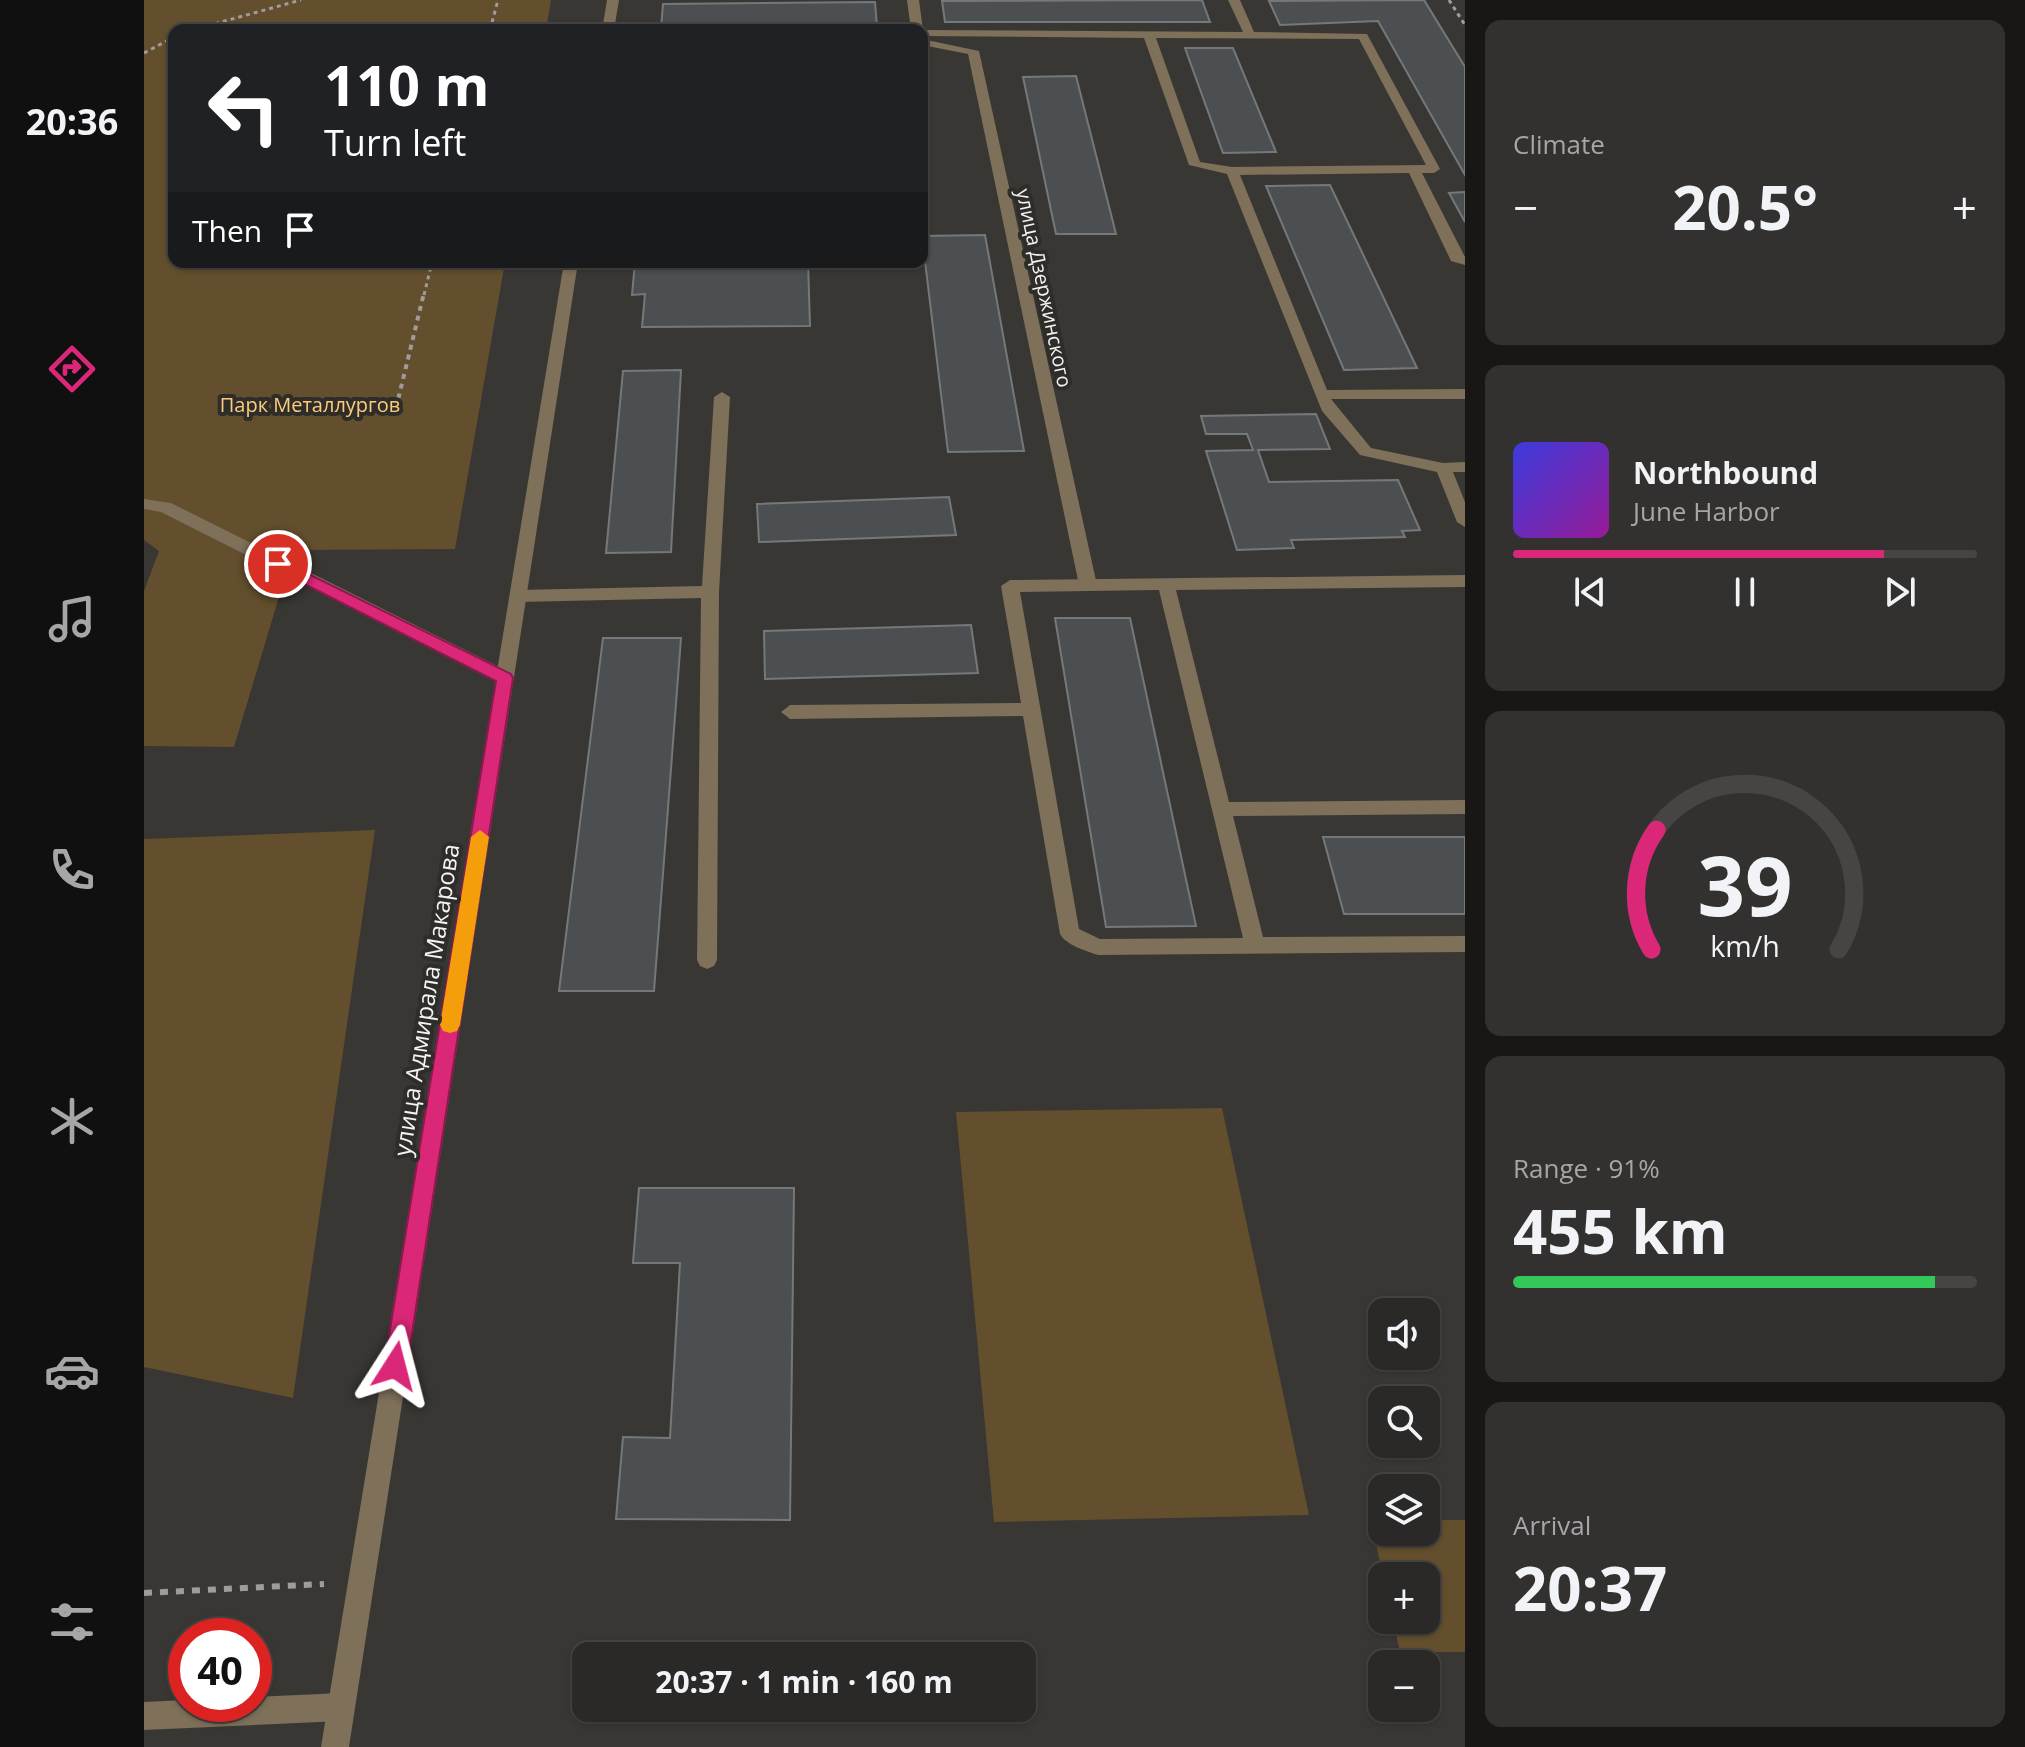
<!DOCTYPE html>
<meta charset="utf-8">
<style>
:root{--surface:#2b2927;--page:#33312f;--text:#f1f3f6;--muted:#a6a6a7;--line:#474544;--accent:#db2777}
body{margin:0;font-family:"Open Sans",sans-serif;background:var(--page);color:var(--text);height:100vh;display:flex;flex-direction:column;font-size:30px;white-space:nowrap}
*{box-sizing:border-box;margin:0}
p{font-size:26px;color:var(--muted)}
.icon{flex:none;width:44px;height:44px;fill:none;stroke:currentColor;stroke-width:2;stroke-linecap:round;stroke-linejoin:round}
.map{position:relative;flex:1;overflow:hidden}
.details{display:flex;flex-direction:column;gap:20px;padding:20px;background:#181715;width:560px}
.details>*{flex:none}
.hud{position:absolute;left:24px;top:24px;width:760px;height:244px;border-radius:16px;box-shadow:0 2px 6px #0004,0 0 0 2px var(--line);background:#202124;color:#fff;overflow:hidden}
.tools{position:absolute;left:1224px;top:1298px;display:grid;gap:16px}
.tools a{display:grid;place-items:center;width:72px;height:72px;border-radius:16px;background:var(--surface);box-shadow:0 2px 6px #0004,0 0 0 2px var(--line);font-size:40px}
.speed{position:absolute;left:24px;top:1618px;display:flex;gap:16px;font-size:40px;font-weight:700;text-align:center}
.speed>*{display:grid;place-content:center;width:104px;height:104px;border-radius:50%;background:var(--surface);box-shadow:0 2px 6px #0004,0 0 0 2px var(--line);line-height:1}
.speed .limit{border:12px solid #d22;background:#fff;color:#111}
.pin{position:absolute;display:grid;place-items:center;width:68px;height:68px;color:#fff;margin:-34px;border:4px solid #fff;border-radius:50%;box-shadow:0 2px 8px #0007}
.me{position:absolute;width:88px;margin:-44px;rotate:9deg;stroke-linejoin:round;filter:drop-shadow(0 0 6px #0008)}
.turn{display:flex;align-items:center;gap:28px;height:168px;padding:0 24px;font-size:36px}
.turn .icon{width:104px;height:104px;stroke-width:2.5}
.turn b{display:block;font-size:56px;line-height:68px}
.then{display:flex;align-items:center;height:76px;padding:0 24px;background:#0003;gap:16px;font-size:30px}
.big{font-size:60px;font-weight:700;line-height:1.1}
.details .tile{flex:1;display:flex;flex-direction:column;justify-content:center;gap:12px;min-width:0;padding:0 28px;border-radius:16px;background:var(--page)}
.details .dial{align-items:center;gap:0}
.dial svg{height:208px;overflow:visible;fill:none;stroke:var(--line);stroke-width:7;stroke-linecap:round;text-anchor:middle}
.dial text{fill:var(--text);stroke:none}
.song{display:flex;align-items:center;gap:24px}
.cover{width:96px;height:96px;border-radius:12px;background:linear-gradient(135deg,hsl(240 70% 55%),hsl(300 70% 35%))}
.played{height:8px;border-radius:4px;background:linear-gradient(90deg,var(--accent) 80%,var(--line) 80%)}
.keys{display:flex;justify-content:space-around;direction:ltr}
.heat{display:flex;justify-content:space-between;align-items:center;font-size:44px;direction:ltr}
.charge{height:12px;border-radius:6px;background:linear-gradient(90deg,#34c759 91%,var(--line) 0)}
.trip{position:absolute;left:428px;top:1642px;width:464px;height:80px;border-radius:16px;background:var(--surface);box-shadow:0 2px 6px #0004,0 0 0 2px var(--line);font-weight:700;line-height:80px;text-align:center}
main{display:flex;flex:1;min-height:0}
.tabs{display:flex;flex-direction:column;width:144px;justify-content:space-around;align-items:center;background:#111010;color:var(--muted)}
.tabs .icon{width:56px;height:56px}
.tabs .on{color:var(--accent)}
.tabs b{font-size:36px;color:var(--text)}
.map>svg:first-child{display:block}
.green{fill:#634f2d}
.building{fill:#4c4f52;stroke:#75787b;stroke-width:2}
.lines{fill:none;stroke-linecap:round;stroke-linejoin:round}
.path-far2{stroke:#9f9d9b;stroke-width:3;stroke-dasharray:4 4;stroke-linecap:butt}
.path-far1{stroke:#9f9d9b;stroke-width:4;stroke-dasharray:5 5;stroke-linecap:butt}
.path{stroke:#9f9d9b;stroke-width:6;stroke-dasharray:8 8;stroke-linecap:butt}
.service{fill:#7e7059;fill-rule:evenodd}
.minor{fill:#7e7059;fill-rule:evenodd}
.tertiary{fill:#7e7059;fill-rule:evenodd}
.route{fill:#db2777;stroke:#8e194d;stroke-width:2}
.slow{fill:#f59e0b}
.labels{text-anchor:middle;stroke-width:8;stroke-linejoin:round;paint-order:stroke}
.far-street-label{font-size:20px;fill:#f5f4f2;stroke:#2e2d2a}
.far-park-label{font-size:20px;fill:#fccc7a;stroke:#2e2d2a}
.street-label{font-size:24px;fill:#f5f4f2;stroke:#2e2d2a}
</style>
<main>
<nav class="tabs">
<b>20:36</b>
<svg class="icon on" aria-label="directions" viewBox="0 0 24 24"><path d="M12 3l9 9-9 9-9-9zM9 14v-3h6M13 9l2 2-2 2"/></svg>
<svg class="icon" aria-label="music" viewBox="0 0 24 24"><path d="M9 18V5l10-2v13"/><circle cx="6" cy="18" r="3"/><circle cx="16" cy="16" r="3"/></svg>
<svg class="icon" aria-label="phone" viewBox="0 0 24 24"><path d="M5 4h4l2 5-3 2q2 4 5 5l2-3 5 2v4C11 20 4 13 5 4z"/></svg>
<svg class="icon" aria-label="climate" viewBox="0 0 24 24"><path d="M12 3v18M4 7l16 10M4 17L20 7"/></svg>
<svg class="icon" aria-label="car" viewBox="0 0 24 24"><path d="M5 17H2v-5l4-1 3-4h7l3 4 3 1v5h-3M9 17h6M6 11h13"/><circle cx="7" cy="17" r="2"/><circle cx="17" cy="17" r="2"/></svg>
<svg class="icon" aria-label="filters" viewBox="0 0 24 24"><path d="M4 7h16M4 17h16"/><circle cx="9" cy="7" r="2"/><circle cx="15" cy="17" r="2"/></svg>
</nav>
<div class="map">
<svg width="1321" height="1747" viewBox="0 0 1321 1747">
<rect width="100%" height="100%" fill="#393734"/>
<!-- green -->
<g class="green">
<path d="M0 0H407L402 30H30V262H361L311 549 149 550 90 747 0 746V591L15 551 0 540Z"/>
<path d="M231 830 149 1398 0 1367V839Z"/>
<path d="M1078 1108 1165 1515 850 1522 812 1112Z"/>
<path d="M1227 1520H1238V1532H1282V1520H1321V1652H1256L1249 1620H1282V1576H1239Z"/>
</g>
<!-- building -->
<g class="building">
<path d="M1058 0 1066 22H801L798 1Z"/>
<path d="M1280 0 1321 67V175L1234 21 1136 25 1125 1Z"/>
<path d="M731 2 733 27 517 29 519 4Z"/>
<path d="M1041 48H1089L1132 152 1079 153Z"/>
<path d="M932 76 972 234H912L879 77Z"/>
<path d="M1186 185 1273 368 1200 370 1122 186Z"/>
<path d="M1321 192V222L1305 193Z"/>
<path d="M841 235 880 451 804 452 778 236Z"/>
<path d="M491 262H664L666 326 498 327 501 294 488 295Z"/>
<path d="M537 370 527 552 462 553 479 371Z"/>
<path d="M1172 414 1186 449 1114 450 1125 482 1254 480 1276 530 1258 531 1261 537 1147 540 1150 548 1093 550 1062 451 1109 450 1103 434H1062L1057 416Z"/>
<path d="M805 497 812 535 615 542 613 504Z"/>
<path d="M911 618H986L1052 926 962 927Z"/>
<path d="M827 625 834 673 621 679 620 631Z"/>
<path d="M459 638H537L510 991H415Z"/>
<path d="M1179 837H1321V914H1200Z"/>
<path d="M495 1188H650L646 1520 472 1519 479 1437 526 1438 536 1263H489Z"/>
</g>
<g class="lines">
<!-- path-far2 -->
<g class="path-far2">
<path d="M1305 0 1321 25"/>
<path d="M48 30 157 0"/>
<path d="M346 30 354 0"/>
<path d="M0 53 30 37"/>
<path d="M280 295 288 262"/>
</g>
<!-- path-far1 -->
<path class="path-far1" d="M252 408 280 293"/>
<!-- path -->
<path class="path" d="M0 1593 180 1584"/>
<!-- service -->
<g class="service">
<path d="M1084 0H1096L1110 32 1223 34 1296 169 1290 173H1278L1321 257V265L1307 261 1265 173 1096 175 1183 390 1321 389V399H1187L1227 448 1299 463 1321 462V472H1309L1321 502V527L1313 522 1293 472 1216 455 1178 411 1083 174 1045 165 1000 38 778 36 776 30 1099 32ZM1012 38 1215 39 1282 165 1088 167 1056 162Z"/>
<path d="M578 392 586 397 575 592 573 960 570 966 563 969 556 966 553 960 557 598 374 602 365 596 374 590 558 586 570 397Z"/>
<path d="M0 499 27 503 367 673 370 678 367 683H355L17 512 0 509Z"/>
<path d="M1321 575V587L1032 590 1085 802 1321 800V814L1089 816 1119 937 1321 936V952L954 955C942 951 922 945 916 934L879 716 646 719 637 712 646 705 877 703 857 586 866 580ZM1015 590 1099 938 956 939 935 929 876 592Z"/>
<path d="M197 1693 207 1697 211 1707 207 1717 197 1721 0 1730V1702L42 1700V1704H110V1697Z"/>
</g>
<!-- minor -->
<g class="minor">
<path d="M763 0H775L779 30 778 31 767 30Z"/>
<path d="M778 39 835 51 953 585 950 589 944 591 935 585 824 54 778 45Z"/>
</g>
<!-- tertiary -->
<g class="tertiary">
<path d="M463 0H475L470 30H458Z"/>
<path d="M420 262H434L205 1747H177Z"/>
</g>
</g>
<!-- route -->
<path class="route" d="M134 559 367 674 369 678 263 1366 259 1374 251 1377 243 1374 240 1366 352 681 129 568 127 564Z"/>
<!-- slow -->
<path class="slow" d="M336 830 345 837 316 1025 313 1031 306 1033 299 1031 296 1025 327 837Z"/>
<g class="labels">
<!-- far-street labels -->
<g class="far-street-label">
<text transform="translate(900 288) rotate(78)" y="7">улица Дзержинского</text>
</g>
<!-- far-park labels -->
<g class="far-park-label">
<text x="166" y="412">Парк Металлургов</text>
</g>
<!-- street labels -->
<g class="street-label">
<text transform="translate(283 1000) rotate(-81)" y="8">улица Адмирала Макарова</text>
</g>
</g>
</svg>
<div class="tools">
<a><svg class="icon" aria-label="sound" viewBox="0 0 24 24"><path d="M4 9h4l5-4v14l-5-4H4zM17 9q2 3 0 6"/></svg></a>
<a><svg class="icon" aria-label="search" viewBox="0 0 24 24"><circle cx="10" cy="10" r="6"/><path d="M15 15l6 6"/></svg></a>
<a><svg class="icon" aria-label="layers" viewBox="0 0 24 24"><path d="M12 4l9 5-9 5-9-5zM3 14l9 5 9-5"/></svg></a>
<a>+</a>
<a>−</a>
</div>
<div class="speed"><div class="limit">40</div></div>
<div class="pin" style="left:134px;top:564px;background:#d93025"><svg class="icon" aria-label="arrive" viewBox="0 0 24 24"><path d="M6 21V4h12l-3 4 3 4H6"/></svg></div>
<svg class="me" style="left:251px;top:1366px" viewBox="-20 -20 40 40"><path d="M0-17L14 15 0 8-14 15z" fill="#db2777" stroke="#fff" stroke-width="4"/></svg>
<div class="trip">20:37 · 1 min · 160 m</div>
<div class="hud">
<div class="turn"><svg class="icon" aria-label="left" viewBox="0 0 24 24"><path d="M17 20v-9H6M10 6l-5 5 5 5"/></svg><div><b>110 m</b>Turn left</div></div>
<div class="then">Then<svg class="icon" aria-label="arrive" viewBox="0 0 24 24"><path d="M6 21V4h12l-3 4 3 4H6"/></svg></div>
</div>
</div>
<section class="details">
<div class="tile"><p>Climate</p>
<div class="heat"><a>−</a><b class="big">20.5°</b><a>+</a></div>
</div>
<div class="tile">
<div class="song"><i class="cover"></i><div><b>Northbound</b><p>June Harbor</p></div></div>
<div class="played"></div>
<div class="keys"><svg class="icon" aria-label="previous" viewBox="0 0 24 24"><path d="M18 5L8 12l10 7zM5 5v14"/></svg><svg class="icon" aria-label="pause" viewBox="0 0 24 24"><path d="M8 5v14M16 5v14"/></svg><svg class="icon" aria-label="next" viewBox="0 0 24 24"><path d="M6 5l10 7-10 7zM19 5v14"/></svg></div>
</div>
<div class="tile dial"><svg viewBox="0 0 100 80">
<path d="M14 69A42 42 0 1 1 86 69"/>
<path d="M14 69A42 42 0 0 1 16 23" stroke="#db2777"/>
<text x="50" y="56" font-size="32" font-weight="700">39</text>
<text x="50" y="72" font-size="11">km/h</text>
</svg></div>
<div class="tile"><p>Range · 91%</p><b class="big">455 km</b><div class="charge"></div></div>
<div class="tile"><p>Arrival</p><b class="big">20:37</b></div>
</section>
</main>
